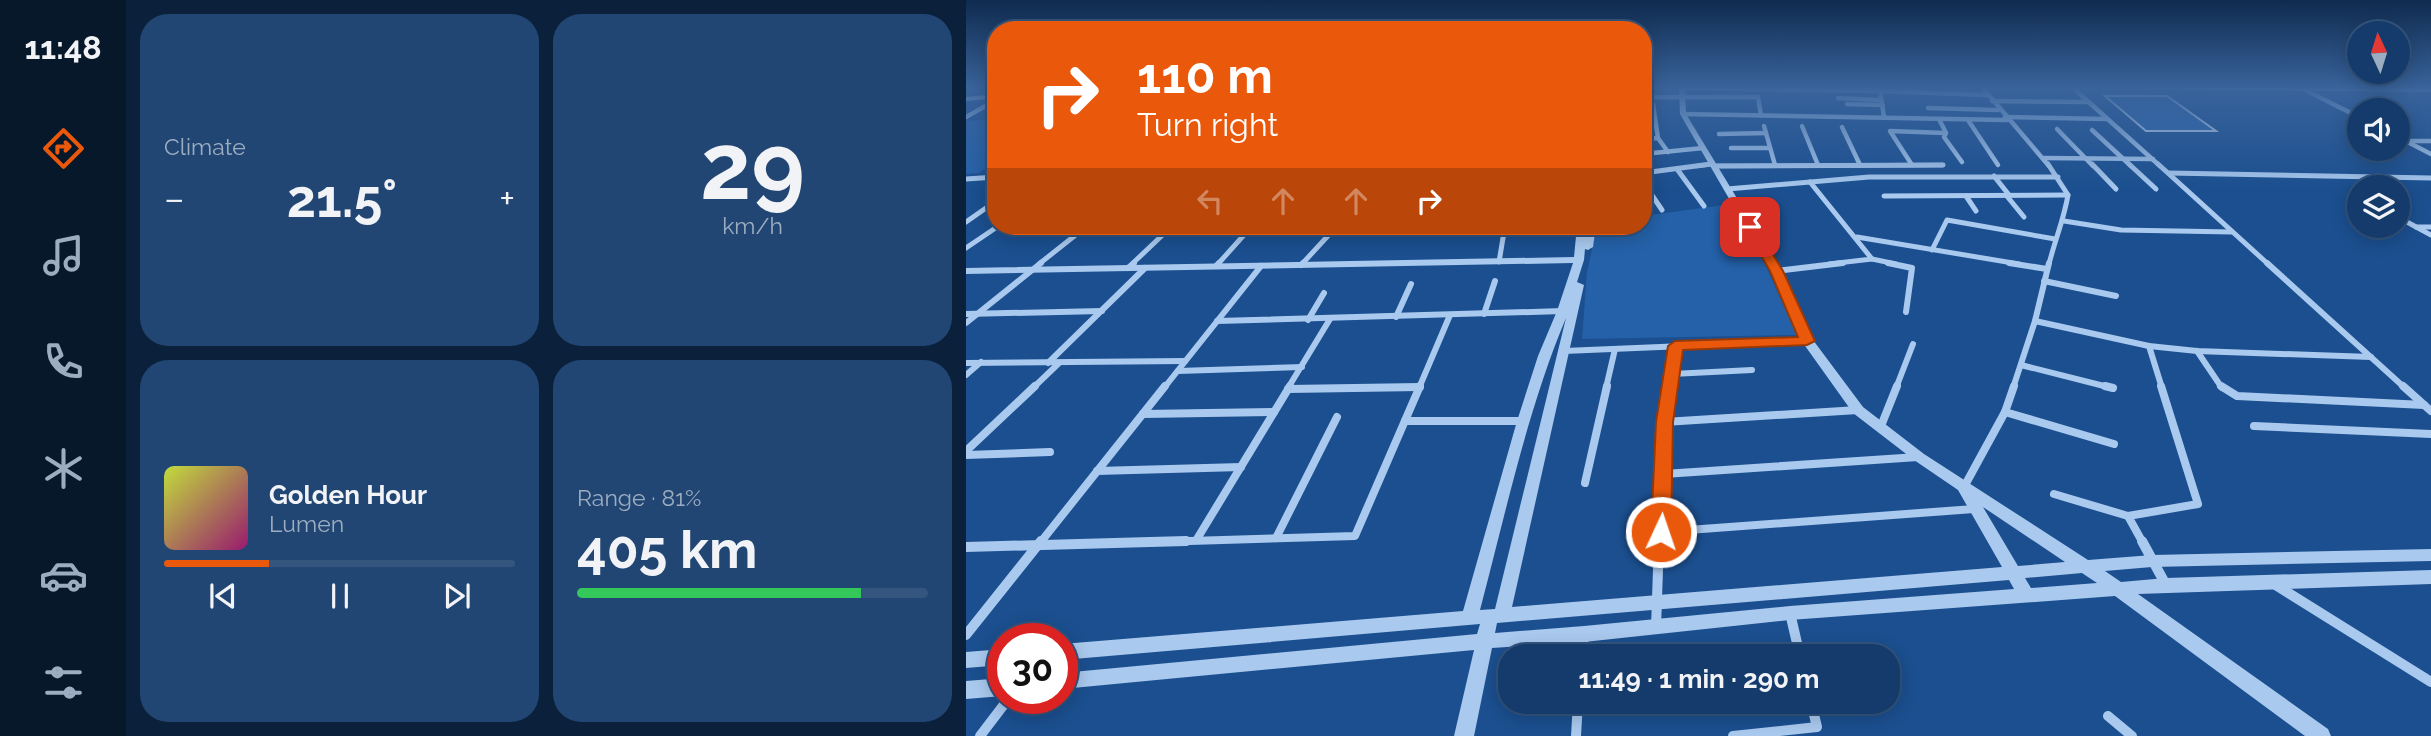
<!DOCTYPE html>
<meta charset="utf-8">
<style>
:root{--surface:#143b6b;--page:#214673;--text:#f1f3f6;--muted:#9dadc1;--line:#33557e;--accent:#ea580c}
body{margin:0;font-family:Raleway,sans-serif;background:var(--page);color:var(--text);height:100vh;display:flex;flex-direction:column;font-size:26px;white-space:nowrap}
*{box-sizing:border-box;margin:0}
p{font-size:23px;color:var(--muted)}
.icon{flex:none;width:38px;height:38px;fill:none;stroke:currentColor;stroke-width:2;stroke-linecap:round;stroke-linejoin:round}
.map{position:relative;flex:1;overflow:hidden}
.drawer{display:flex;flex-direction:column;gap:14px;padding:14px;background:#0b203b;width:840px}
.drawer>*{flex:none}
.banner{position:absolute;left:21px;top:21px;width:665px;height:214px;border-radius:28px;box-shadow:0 4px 18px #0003,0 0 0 2px var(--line);background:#ea580c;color:#fff;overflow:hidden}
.needle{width:46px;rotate:356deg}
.tools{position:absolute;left:1381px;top:21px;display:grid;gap:14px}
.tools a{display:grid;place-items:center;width:63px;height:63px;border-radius:50%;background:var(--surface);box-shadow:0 4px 18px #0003,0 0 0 2px var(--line);font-size:35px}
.speed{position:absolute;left:21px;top:623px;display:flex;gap:14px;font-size:35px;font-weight:700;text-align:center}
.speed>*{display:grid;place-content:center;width:91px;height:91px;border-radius:50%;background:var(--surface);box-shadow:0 4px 18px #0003,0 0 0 2px var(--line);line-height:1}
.speed .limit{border:10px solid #d22;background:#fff;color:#111}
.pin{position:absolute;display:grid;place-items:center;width:60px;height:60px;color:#fff;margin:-30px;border-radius:14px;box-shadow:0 4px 10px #0006}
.me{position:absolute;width:77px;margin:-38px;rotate:3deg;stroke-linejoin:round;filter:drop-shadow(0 0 5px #0008)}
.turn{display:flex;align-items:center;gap:24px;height:147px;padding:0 35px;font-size:32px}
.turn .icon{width:91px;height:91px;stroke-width:2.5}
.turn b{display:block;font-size:49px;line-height:60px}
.lanes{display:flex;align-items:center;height:66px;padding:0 35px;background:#0003;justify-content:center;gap:35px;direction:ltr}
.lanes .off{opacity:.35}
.big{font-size:52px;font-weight:700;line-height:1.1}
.drawer .widget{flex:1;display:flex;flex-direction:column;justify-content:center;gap:10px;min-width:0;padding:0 24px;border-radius:28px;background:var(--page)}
.drawer .dial{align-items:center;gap:0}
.dial b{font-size:91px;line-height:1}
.song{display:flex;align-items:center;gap:21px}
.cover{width:84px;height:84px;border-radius:10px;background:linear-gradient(135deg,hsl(70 70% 55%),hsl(320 70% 35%))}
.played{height:7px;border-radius:4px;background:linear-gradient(90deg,var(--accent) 30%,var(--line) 30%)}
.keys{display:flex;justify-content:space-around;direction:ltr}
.heat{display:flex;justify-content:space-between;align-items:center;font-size:38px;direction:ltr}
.charge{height:10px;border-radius:5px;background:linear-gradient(90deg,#34c759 81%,var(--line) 0)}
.drawer .tiles{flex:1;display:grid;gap:14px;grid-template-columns:repeat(2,1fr)}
.trip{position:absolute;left:532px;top:644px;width:402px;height:70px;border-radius:28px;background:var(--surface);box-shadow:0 4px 18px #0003,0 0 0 2px var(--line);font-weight:700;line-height:70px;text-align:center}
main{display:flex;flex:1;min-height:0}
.menu{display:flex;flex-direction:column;width:126px;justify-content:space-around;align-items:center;background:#08182b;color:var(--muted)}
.menu .icon{width:49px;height:49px}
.menu .active{color:var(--accent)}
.menu b{font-size:32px;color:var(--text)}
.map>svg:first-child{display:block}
.green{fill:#2461a8}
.building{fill:#2a66ad;stroke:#cfe3fa;stroke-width:2}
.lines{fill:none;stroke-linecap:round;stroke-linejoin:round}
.minor-far4{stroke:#a9c9ee;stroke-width:4.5}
.minor-far3{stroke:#a9c9ee;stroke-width:5}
.minor-far2{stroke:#a9c9ee;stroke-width:6}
.minor-far1{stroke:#a9c9ee;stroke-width:8}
.minor{stroke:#a9c9ee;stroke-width:10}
.tertiary{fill:#a9c9ee;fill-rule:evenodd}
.secondary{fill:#d6e6fa;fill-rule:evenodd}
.route{fill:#ea580c;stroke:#983908;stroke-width:2}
</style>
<main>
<nav class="menu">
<b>11:48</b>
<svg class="icon active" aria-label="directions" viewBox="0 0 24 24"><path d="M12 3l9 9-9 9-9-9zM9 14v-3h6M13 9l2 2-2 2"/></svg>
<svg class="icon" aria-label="music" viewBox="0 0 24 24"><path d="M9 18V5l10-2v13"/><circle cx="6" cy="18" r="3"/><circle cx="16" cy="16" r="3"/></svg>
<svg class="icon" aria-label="phone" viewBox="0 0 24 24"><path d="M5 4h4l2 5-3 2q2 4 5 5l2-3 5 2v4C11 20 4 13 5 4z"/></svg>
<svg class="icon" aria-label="climate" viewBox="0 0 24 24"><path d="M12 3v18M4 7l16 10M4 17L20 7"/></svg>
<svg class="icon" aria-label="car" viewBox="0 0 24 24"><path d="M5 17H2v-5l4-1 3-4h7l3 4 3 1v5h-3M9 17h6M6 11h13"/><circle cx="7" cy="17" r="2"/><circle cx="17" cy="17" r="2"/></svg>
<svg class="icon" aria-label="filters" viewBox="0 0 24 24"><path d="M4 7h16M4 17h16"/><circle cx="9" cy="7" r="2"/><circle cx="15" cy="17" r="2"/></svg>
</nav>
<section class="drawer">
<div class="tiles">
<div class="widget"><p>Climate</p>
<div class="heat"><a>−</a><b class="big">21.5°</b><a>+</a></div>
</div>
<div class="widget dial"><b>29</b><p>km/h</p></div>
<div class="widget">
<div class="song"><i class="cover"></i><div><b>Golden Hour</b><p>Lumen</p></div></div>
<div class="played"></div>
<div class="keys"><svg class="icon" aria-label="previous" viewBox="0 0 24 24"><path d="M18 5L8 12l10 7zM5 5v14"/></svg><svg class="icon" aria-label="pause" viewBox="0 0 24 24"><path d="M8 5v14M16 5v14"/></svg><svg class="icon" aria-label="next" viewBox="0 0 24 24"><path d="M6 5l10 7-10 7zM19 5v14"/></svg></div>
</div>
<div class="widget"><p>Range · 81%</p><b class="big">405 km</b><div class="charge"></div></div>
</div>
</section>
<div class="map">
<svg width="1465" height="736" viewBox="0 0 1465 736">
<rect width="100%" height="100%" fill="#1b4f8f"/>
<!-- green -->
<g class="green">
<path d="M30 119V162L13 173 0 174V121Z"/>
<path d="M765 204 797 260 831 335 616 339 621 272 631 226H677V216Z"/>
</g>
<!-- building -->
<path class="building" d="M1139 96H1201L1250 131H1180Z"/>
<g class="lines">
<!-- minor-far4 -->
<g class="minor-far4">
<path d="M677 87H688"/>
<path d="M1016 87 1083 166"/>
<path d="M1106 87 1194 166"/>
<path d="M716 88 914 91 918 117"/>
<path d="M1337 89 1393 117"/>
<path d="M914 91 1022 95"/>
<path d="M677 97H792L795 115"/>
<path d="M872 98 915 100"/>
<path d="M1026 101 1123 102"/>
<path d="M677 104H687L692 138 702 152"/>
<path d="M881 104 917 105"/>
<path d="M962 108 1032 110"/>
<path d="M717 114 1041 120"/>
<path d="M0 117 30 100"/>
<path d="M1039 117 1140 119"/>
<path d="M973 119 980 133 978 137 996 162"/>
<path d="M1002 120 1032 165"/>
<path d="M798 126 809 165"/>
<path d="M836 126 852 165"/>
<path d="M876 127 894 165"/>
<path d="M1091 129 1127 166"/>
<path d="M1126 130 1165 166"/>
<path d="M753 134 800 133"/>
<path d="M1432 137 1465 154"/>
<path d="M677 139 692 138"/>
<path d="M1441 141H1465"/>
<path d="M765 148H804"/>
<path d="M677 154 737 148"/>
<path d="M1078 158 1187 159"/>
<path d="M946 165 924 131 980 133"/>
<path d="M731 166 747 164"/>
<path d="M748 166 977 165"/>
</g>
<!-- minor-far3 -->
<g class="minor-far3">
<path d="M1082 164 1102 195C1098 219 1089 240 1083 264"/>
<path d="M1126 164 1150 189"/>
<path d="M1163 164 1190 189"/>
<path d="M1192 164 1302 264"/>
<path d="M748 166 977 165"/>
<path d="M711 169 738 206"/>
<path d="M677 173 745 164"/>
<path d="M1203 173 1465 178"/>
<path d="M1028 176 1043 195"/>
<path d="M0 179 30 177"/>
<path d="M677 182 696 210"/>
<path d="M844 182 906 259 863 264"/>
<path d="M761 189 903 177H1092"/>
<path d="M1040 195 1058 217"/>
<path d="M918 196 1102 195"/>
<path d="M1000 196 1010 211"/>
<path d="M1098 221 1155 230 1266 232"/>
<path d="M0 222 30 201"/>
<path d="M1441 222 1465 235"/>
<path d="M1450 227H1465"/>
<path d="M891 237 1053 264"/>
<path d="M0 248 31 227"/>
<path d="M966 250 981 220 1089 239"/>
<path d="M906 259 930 264"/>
<path d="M533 262 539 226"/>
<path d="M73 264 121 226"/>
<path d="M166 264 206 226"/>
<path d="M252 264 286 226"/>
<path d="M336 264 371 226"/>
</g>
<!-- minor-far2 -->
<g class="minor-far2">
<path d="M922 263 946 268 940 312"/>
<path d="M1043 263 1081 269"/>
<path d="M1301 263 1439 388"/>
<path d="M335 265 337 263"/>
<path d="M250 266 253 263"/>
<path d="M162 268 168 263"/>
<path d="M810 271 877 263"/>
<path d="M1078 281 1150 296"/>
<path d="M0 314 136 311"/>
<path d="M518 314 529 281"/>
<path d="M430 317 445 284"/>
<path d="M342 320 358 293"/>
<path d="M251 321 597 311"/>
<path d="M1069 321 1183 346 1231 351 1405 357"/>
<path d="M0 323 75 263"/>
<path d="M1183 346 1196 388"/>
<path d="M598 351 841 341"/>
<path d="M1231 351 1256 388"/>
<path d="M0 363 219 361"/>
<path d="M82 363 179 268"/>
<path d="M1055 365 1146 388"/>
<path d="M212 371 336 367"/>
<path d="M706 374 786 370"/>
<path d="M0 375 15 362"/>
<path d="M67 388 93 363"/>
<path d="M198 388 295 266"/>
<path d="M322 388 364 319"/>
<path d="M409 388 454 387"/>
<path d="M453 388 484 315"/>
<path d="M640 388 649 349"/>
<path d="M703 388 709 346"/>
<path d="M930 388 947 344"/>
<path d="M1047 388 1069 321 1083 263"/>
</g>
<!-- minor-far1 -->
<g class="minor-far1">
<path d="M1139 386 1147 388"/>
<path d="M1255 386 1271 396 1458 405"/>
<path d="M1437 386 1465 411"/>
<path d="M322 389 454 387"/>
<path d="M1039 412 1148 444"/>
<path d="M177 414 308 412"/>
<path d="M439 421H558"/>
<path d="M698 422 892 410"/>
<path d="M915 426 931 386"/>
<path d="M1288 426 1465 434"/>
<path d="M0 451 69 386"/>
<path d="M0 455 84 452"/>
<path d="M131 471 275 467"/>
<path d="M698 474 952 457"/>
<path d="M619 483 641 386"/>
<path d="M998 487 1039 412 1048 386"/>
<path d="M1088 494 1162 516"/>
<path d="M695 532 1008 509"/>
<path d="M310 538 371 417"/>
<path d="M231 539 324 386"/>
<path d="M74 543 199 386"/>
<path d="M158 543 389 536 454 386"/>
<path d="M693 543 698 422 703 386"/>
<path d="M1177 543 1162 516 1232 504 1195 386"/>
</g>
<!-- minor -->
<g class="minor">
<path d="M1176 541 1200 585"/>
<path d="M0 547 220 541"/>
<path d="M1308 584 1465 682"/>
<path d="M824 613 834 656"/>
<path d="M690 627 693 541"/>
<path d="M0 635 75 541"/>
<path d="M616 656 618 634"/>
<path d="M1142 716 1166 736"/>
<path d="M14 736 43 698"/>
<path d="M610 736 612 702"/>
<path d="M767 736 851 727 845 702"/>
</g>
<!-- tertiary -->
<g class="tertiary">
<path d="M713 87H719L720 114 815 271 847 340 897 407 958 454 1122 560 1186 555 1465 549V561L1186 567 1139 571 1155 582 1200 578 1465 570V584L1172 594 1362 729 1365 736H1339L1149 596 824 620 618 642 526 648 508 736H488L508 650 96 689V673L511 634 514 624 96 660V644L497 611 551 421 572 356 591 311 607 263 0 274V268L608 257 611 226H619V237L622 226H630L627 247 622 250 619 249 618 260 611 282 618 285 546 607 1036 567 992 490 948 460 887 413 837 343 805 271 714 114ZM600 318 529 609 514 610C540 512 561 411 600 318ZM1017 507 1099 562 1052 566ZM1116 573 1131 583 1065 588 1059 578ZM1043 580 1048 589 824 606 618 626 529 633 531 623Z"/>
<path d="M37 649V665L0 668V652Z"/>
<path d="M37 678V696L0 699V681Z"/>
</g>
<!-- secondary -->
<g class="secondary">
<path d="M1181 87 1465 88V92L1185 89Z"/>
<path d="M30 94V98L0 101V97Z"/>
</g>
</g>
<!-- sky -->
<linearGradient id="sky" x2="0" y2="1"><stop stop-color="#0f2b4f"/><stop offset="0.46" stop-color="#39639b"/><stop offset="1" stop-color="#39639b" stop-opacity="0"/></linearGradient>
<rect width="1465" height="190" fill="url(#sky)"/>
<!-- route -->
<path class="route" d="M784 224 790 227 817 271 849 341 841 345 717 350 707 422 705 532 702 537 695 540 688 537 685 532 690 422 702 346 709 341 832 337 804 271 778 227Z"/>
</svg>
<div class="tools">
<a><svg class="needle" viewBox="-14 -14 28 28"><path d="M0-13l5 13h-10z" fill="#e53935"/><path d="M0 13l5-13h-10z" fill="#9dadc1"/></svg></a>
<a><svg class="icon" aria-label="sound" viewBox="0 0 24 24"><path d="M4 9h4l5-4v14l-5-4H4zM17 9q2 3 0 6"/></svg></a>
<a><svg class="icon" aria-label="layers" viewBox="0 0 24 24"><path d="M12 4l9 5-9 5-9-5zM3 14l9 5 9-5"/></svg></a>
</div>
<div class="speed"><div class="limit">30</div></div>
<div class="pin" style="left:784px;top:227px;background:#d93025"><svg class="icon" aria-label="arrive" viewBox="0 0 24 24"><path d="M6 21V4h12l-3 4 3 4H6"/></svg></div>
<svg class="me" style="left:695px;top:532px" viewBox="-20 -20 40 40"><circle r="17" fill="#ea580c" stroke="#fff" stroke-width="3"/><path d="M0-11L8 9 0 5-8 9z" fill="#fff"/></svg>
<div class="trip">11:49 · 1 min · 290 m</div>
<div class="banner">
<div class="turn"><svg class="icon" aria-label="right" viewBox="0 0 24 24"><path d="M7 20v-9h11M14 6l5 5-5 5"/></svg><div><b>110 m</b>Turn right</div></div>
<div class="lanes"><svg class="icon off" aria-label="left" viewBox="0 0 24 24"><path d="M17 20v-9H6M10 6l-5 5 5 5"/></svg><svg class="icon off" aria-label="ahead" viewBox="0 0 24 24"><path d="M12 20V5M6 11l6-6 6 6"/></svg><svg class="icon off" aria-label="ahead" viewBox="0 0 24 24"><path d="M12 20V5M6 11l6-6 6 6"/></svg><svg class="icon" aria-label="right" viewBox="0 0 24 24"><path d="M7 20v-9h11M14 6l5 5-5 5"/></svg></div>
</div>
</div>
</main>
